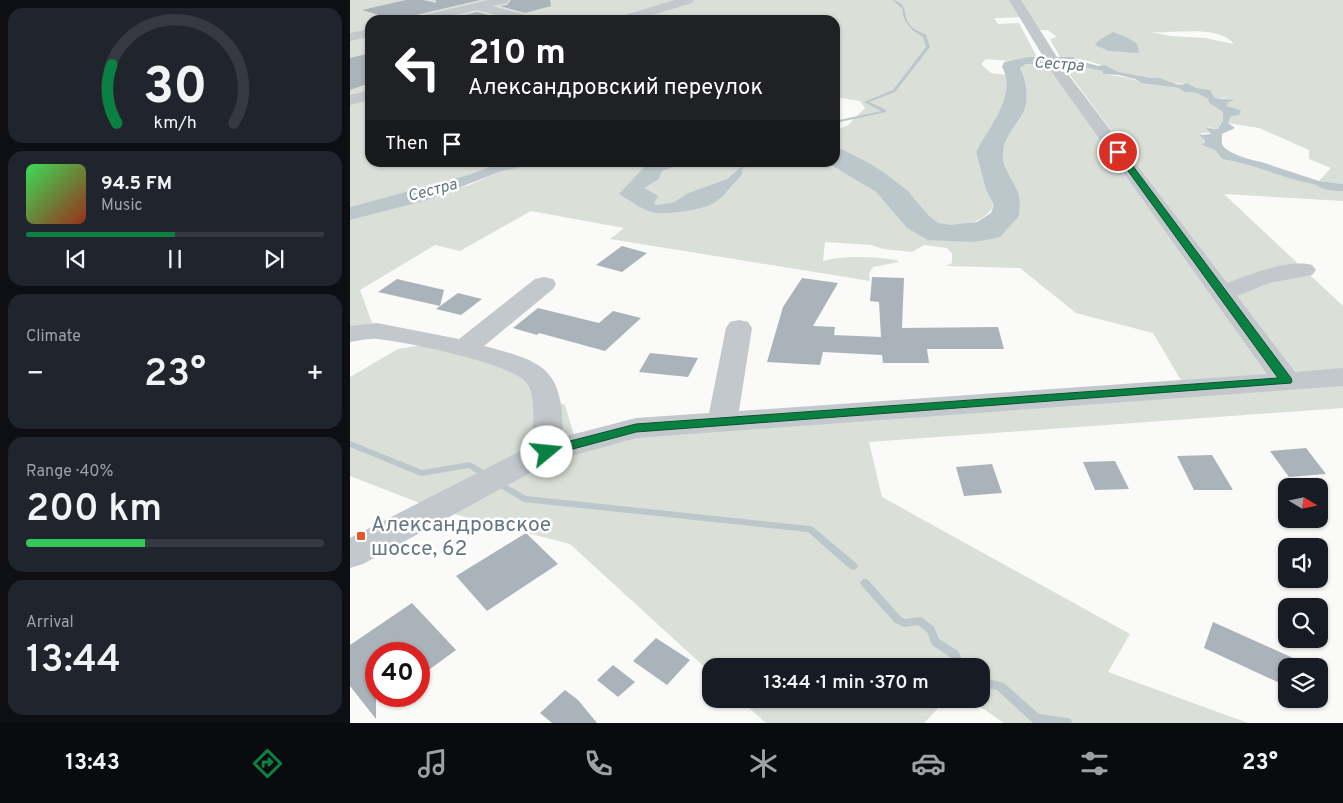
<!DOCTYPE html>
<meta charset="utf-8">
<style>
:root{--surface:#171b24;--page:#20242c;--text:#f1f3f6;--muted:#9ea1a6;--line:#363941;--accent:#0b8043}
body{margin:0;font-family:Overpass,sans-serif;background:var(--page);color:var(--text);height:100vh;display:flex;flex-direction:column;font-size:19px;white-space:nowrap}
*{box-sizing:border-box;margin:0}
p{font-size:16px;color:var(--muted)}
.icon{flex:none;width:28px;height:28px;fill:none;stroke:currentColor;stroke-width:2;stroke-linecap:round;stroke-linejoin:round}
.map{position:relative;flex:1;overflow:hidden}
.sheet{display:flex;flex-direction:column;gap:8px;padding:8px;background:#0d0f14;width:350px}
.sheet>*{flex:none}
.banner{position:absolute;left:15px;top:15px;width:475px;height:152px;border-radius:15px;box-shadow:0 1px 4px #0004;background:#202124;color:#fff;overflow:hidden}
.needle{width:32px;rotate:100deg}
.controls{position:absolute;left:928px;top:478px;display:grid;gap:10px}
.controls a{display:grid;place-items:center;width:50px;height:50px;border-radius:10px;background:var(--surface);box-shadow:0 1px 4px #0004;font-size:25px}
.speed{position:absolute;left:15px;top:642px;display:flex;gap:10px;font-size:25px;font-weight:700;text-align:center}
.speed>*{display:grid;place-content:center;width:65px;height:65px;border-radius:50%;background:var(--surface);box-shadow:0 1px 4px #0004;line-height:1}
.speed .limit{border:8px solid #d22;background:#fff;color:#111}
.pin{position:absolute;display:grid;place-items:center;width:42px;height:42px;color:#fff;margin:-21px;border:2px solid #fff;border-radius:50%;box-shadow:0 1px 5px #0007}
.me{position:absolute;width:55px;margin:-28px;rotate:73deg;stroke-linejoin:round;filter:drop-shadow(0 0 4px #0008)}
.turn{display:flex;align-items:center;gap:18px;height:105px;padding:0 20px;font-size:22px}
.turn .icon{width:65px;height:65px;stroke-width:2.5}
.turn b{display:block;font-size:35px;line-height:42px}
.then{display:flex;align-items:center;height:48px;padding:0 20px;background:#0003;gap:10px;font-size:19px}
.big{font-size:38px;font-weight:600;line-height:1.1}
.sheet .tile{flex:1;display:flex;flex-direction:column;justify-content:center;gap:8px;min-width:0;padding:0 18px;border-radius:15px;background:var(--page)}
.sheet .dial{align-items:center;gap:0}
.dial svg{height:130px;overflow:visible;fill:none;stroke:var(--line);stroke-width:7;stroke-linecap:round;text-anchor:middle}
.dial text{fill:var(--text);stroke:none}
.song{display:flex;align-items:center;gap:15px}
.cover{width:60px;height:60px;border-radius:8px;background:linear-gradient(135deg,hsl(130 70% 55%),hsl(10 70% 35%))}
.played{height:5px;border-radius:2px;background:linear-gradient(90deg,var(--accent) 50%,var(--line) 50%)}
.keys{display:flex;justify-content:space-around;direction:ltr}
.heat{display:flex;justify-content:space-between;align-items:center;font-size:28px;direction:ltr}
.charge{height:8px;border-radius:4px;background:linear-gradient(90deg,#34c759 40%,var(--line) 0)}
.trip{position:absolute;left:352px;top:658px;width:288px;height:50px;border-radius:15px;background:var(--surface);box-shadow:0 1px 4px #0004;font-weight:600;line-height:50px;text-align:center}
.menu{display:flex;height:80px;justify-content:space-around;align-items:center;background:#090b0e;color:var(--muted)}
.menu .icon{width:35px;height:35px}
.menu .active{color:var(--accent)}
.menu b{font-size:22px;color:var(--text)}
main{display:flex;flex:1;min-height:0}
.map>svg:first-child{display:block}
.green{fill:#dadfd7;fill-rule:evenodd}
.water{fill:#bbc7cb}
.lines{fill:none;stroke-linecap:round;stroke-linejoin:round}
.stream{fill:#bbc7cb;fill-rule:evenodd}
.building{fill:#aab3b9}
.minor{fill:#c3c8cc;fill-rule:evenodd}
.route{fill:#0b8043;stroke:#07532c}
.poi-dot{fill:#e4572e;stroke:#fff;stroke-width:2}
.labels{text-anchor:middle;stroke-width:5;stroke-linejoin:round;paint-order:stroke}
.far-water-label{font-size:16px;font-style:italic;fill:#60757c;stroke:#fff}
.near-poi-label{font-size:21px;fill:#657683;stroke:#fff;text-anchor:start}
</style>
<main>
<section class="sheet">
<div class="tile dial"><svg viewBox="0 0 100 80">
<path d="M14 69A42 42 0 1 1 86 69"/>
<path d="M14 69A42 42 0 0 1 11 33" stroke="#0b8043"/>
<text x="50" y="56" font-size="32" font-weight="700">30</text>
<text x="50" y="72" font-size="11">km/h</text>
</svg></div>
<div class="tile">
<div class="song"><i class="cover"></i><div><b>94.5 FM</b><p>Music</p></div></div>
<div class="played"></div>
<div class="keys"><svg class="icon" aria-label="previous" viewBox="0 0 24 24"><path d="M18 5L8 12l10 7zM5 5v14"/></svg><svg class="icon" aria-label="pause" viewBox="0 0 24 24"><path d="M8 5v14M16 5v14"/></svg><svg class="icon" aria-label="next" viewBox="0 0 24 24"><path d="M6 5l10 7-10 7zM19 5v14"/></svg></div>
</div>
<div class="tile"><p>Climate</p>
<div class="heat"><a>−</a><b class="big">23°</b><a>+</a></div>
</div>
<div class="tile"><p>Range · 40%</p><b class="big">200 km</b><div class="charge"></div></div>
<div class="tile"><p>Arrival</p><b class="big">13:44</b></div>
</section>
<div class="map">
<svg width="993" height="723" viewBox="0 0 993 723">
<rect width="100%" height="100%" fill="#fafaf8"/>
<!-- green -->
<g class="green">
<path d="M0 0H993V184L969 181 981 168 959 159V150L909 128 878 123 881 115 888 114 891 110 875 106 878 103 883 101 874 98H865L860 90 847 88 840 84 821 83 805 77 801 78C793 77 766 74 762 70 753 64 724 56 710 57L700 39 707 37 698 30H683L674 17 644 18 648 24 669 23 687 57 660 61 636 59 631 64 641 73 657 75C659 103 639 129 626 152L636 190 644 205C635 223 609 229 590 224 576 219 569 200 557 191 536 174 508 162 485 146V131L498 125 515 108 510 101 485 97V20H20V162L153 163 121 174 0 207ZM799 32C821 34 869 24 884 44L855 38 821 36Z"/>
<path d="M711 63 732 65 753 71 754 74C766 77 780 76 791 83L829 88 834 92 847 93 858 99 859 103 873 112V120L868 129 859 127 861 133H851V137L855 139V143L851 144 865 150 872 159C903 164 932 178 964 184 967 185 970 188 974 189 980 191 987 191 993 191V201L874 194 993 306V408L519 442 532 497 780 634 758 672 898 723H654L619 699H631V666H361V673L220 544 85 509 0 476V377L48 349 84 343 157 360 195 396 215 405 226 442 835 387 803 333 726 313 670 268 596 266 602 263V253L597 248 574 245 562 252 533 249 521 245 475 242 473 261C497 255 521 257 546 260L549 262 523 267 519 274 520 281 260 239 274 228 181 211 110 251 85 245 10 290 25 331 0 334V220L119 185 152 171 193 163H298L278 187V199L283 203 308 213 347 208 367 201 370 196 378 191 393 173 392 169 404 163 478 162 526 192 557 228 624 242 650 236 669 197C663 184 653 169 653 154 652 137 666 126 673 113 680 100 676 79 670 68L676 64H698L946 377Z"/>
<path d="M324 163H393L392 166 377 179 338 193 324 202 306 205 294 188 309 179 312 171Z"/>
<path d="M389 699H597L574 723H416Z"/>
</g>
<!-- water -->
<g class="water">
<path d="M763 32 778 38 787 44 789 53 759 51 745 45 748 41Z"/>
<path d="M679 57H723L727 60 748 66 755 65 768 72 801 78C813 75 824 89 837 83L847 88 860 90 865 98 884 100 878 103 876 106 891 110 889 115 881 116 878 123 885 128 872 134C872 139 871 143 873 146 879 154 901 160 911 162L969 181 993 184V191C987 191 980 191 974 189 970 188 967 185 963 184 932 178 903 164 872 159L865 150 850 144 855 143V140L849 135 861 134 856 128 868 129 873 120V112L859 103 858 99 847 93 834 92 829 88 791 83 785 79 769 75 753 74V71L721 64H676L670 68C676 79 680 100 673 113 666 126 653 137 653 154 652 170 666 182 669 197 671 202 669 210 669 216L650 237 641 239 624 242 578 240 557 228 526 192 478 163 485 162V146L519 163 536 174 558 191 579 216 588 223 601 225 627 222 641 213 644 205 636 190 626 152C638 129 668 93 652 67L654 62Z"/>
<path d="M153 162 193 163 152 171 77 200 0 220V207L121 174Z"/>
<path d="M298 163H325L323 167 312 171 309 179 294 188 308 196 304 203 306 205 324 202 338 193 377 179 392 166 393 163H404L392 169 393 173C385 182 374 197 364 203 352 210 320 214 307 213 293 211 281 201 269 194Z"/>
</g>
<g class="lines">
<!-- stream -->
<g class="stream">
<path d="M542 0C558 2 553 15 559 24 563 29 570 32 576 35L580 47 545 92 519 102 536 110V112L485 123V121L531 111 514 102 543 90 576 47 573 37C561 30 553 23 552 8Z"/>
<path d="M0 441 72 470 120 462 140 474 141 476 140 478H134L119 468 71 476 0 447Z"/>
<path d="M148 480 176 496 460 526 463 527 506 563 508 566 506 569 503 570 500 569 458 532 174 502 145 485 144 483 145 481Z"/>
<path d="M515 579 518 580 551 617 555 619 570 617 573 618 584 627 589 639 608 651 616 666H606L600 657 582 645 577 632 568 625 555 627 545 623 512 586 510 583 512 580Z"/>
<path d="M631 677 654 683 689 714 717 718 721 719 722 723H683L647 690 631 687Z"/>
</g>
</g>
<!-- building -->
<g class="building">
<path d="M56 0H73L86 3V0H130L66 15 63 20H46L12 10Z"/>
<path d="M161 0H200L201 6 175 13 150 6 157 5Z"/>
<path d="M127 12 153 19 139 20 126 17 125 20H95Z"/>
<path d="M20 53V83L0 90V58Z"/>
<path d="M272 246 297 253 272 272 246 265Z"/>
<path d="M522 277 554 278 552 328 648 327 654 349H577L579 363H533L532 355 473 352 470 365 417 362 433 307 452 278 488 283 463 326 485 327 484 335 531 337 529 302 520 301Z"/>
<path d="M47 279 94 290 90 306 28 292Z"/>
<path d="M108 293 132 299 111 315 86 309Z"/>
<path d="M188 308 249 323 263 311 291 318 255 351 189 333 187 335 163 328Z"/>
<path d="M300 353 348 358 338 377 289 372Z"/>
<path d="M956 448 976 474 939 477 920 451Z"/>
<path d="M862 455 883 490H844L827 456Z"/>
<path d="M765 461 779 489 745 490 733 462Z"/>
<path d="M642 464 652 493 614 496 606 467Z"/>
<path d="M176 533 208 564 137 611 106 576Z"/>
<path d="M62 603 106 650 69 677V654H26V719L0 686V645Z"/>
<path d="M863 622 961 666H936V686L854 648Z"/>
<path d="M306 638 340 660 317 685 283 661Z"/>
<path d="M263 665 285 682 268 697 247 680Z"/>
<path d="M215 690 228 700 247 723H202L190 713Z"/>
</g>
<g class="lines">
<!-- minor -->
<g class="minor">
<path d="M138 0H159L157 3 142 6 184 17 185 20H165L127 10 87 20H65L66 17Z"/>
<path d="M325 0H344L342 3 286 20H267L268 17Z"/>
<path d="M659 0H671L717 73 877 283C900 274 938 259 962 265L966 270 962 275 919 283 887 296 945 372 993 368V386L286 438 200 462 13 564 0 568V538L182 445C182 427 187 402 178 385 168 364 52 341 27 339 18 338 9 341 0 342V326L27 323 109 339 185 279 194 277 203 279 206 284 203 289 134 346C196 362 213 369 213 437L286 418 359 413 376 328 380 322 389 320 398 322 402 328 389 411 917 374 706 78Z"/>
<path d="M20 29V37L0 41V33Z"/>
<path d="M20 90V100L0 105V95Z"/>
</g>
</g>
<!-- route -->
<path class="route" d="M765 150H771L941 378 942 381 941 383 286 432 197 456 193 455 191 452 193 448 286 424 928 378 765 153Z"/>
<!-- markers -->
<rect class="poi-dot" x="6" y="531" width="10" height="10" rx="2.5"/>
<g class="labels">
<!-- far-water labels -->
<g class="far-water-label">
<text transform="translate(709 63) rotate(4)" y="6">Сестра</text>
<text transform="translate(82 189) rotate(-15)" y="6">Сестра</text>
</g>
<!-- near-poi labels -->
<g class="near-poi-label">
<text x="21" y="531">Александровское<tspan x="21" dy="24">шоссе, 62</tspan></text>
</g>
</g>
</svg>
<div class="controls">
<a><svg class="needle" viewBox="-14 -14 28 28"><path d="M0-13l5 13h-10z" fill="#e53935"/><path d="M0 13l5-13h-10z" fill="#9ea1a6"/></svg></a>
<a><svg class="icon" aria-label="sound" viewBox="0 0 24 24"><path d="M4 9h4l5-4v14l-5-4H4zM17 9q2 3 0 6"/></svg></a>
<a><svg class="icon" aria-label="search" viewBox="0 0 24 24"><circle cx="10" cy="10" r="6"/><path d="M15 15l6 6"/></svg></a>
<a><svg class="icon" aria-label="layers" viewBox="0 0 24 24"><path d="M12 4l9 5-9 5-9-5zM3 14l9 5 9-5"/></svg></a>
</div>
<div class="speed"><div class="limit">40</div></div>
<div class="pin" style="left:768px;top:152px;background:#d93025"><svg class="icon" aria-label="arrive" viewBox="0 0 24 24"><path d="M6 21V4h12l-3 4 3 4H6"/></svg></div>
<svg class="me" style="left:197px;top:452px" viewBox="-20 -20 40 40"><circle r="19" fill="#fff"/><path d="M0-13L10 11 0 6-10 11z" fill="#0b8043"/></svg>
<div class="trip">13:44 · 1 min · 370 m</div>
<div class="banner">
<div class="turn"><svg class="icon" aria-label="left" viewBox="0 0 24 24"><path d="M17 20v-9H6M10 6l-5 5 5 5"/></svg><div><b>210 m</b>Александровский переулок</div></div>
<div class="then">Then<svg class="icon" aria-label="arrive" viewBox="0 0 24 24"><path d="M6 21V4h12l-3 4 3 4H6"/></svg></div>
</div>
</div>
</main>
<nav class="menu">
<b>13:43</b>
<svg class="icon active" aria-label="directions" viewBox="0 0 24 24"><path d="M12 3l9 9-9 9-9-9zM9 14v-3h6M13 9l2 2-2 2"/></svg>
<svg class="icon" aria-label="music" viewBox="0 0 24 24"><path d="M9 18V5l10-2v13"/><circle cx="6" cy="18" r="3"/><circle cx="16" cy="16" r="3"/></svg>
<svg class="icon" aria-label="phone" viewBox="0 0 24 24"><path d="M5 4h4l2 5-3 2q2 4 5 5l2-3 5 2v4C11 20 4 13 5 4z"/></svg>
<svg class="icon" aria-label="climate" viewBox="0 0 24 24"><path d="M12 3v18M4 7l16 10M4 17L20 7"/></svg>
<svg class="icon" aria-label="car" viewBox="0 0 24 24"><path d="M5 17H2v-5l4-1 3-4h7l3 4 3 1v5h-3M9 17h6M6 11h13"/><circle cx="7" cy="17" r="2"/><circle cx="17" cy="17" r="2"/></svg>
<svg class="icon" aria-label="filters" viewBox="0 0 24 24"><path d="M4 7h16M4 17h16"/><circle cx="9" cy="7" r="2"/><circle cx="15" cy="17" r="2"/></svg>
<b>23°</b>
</nav>
